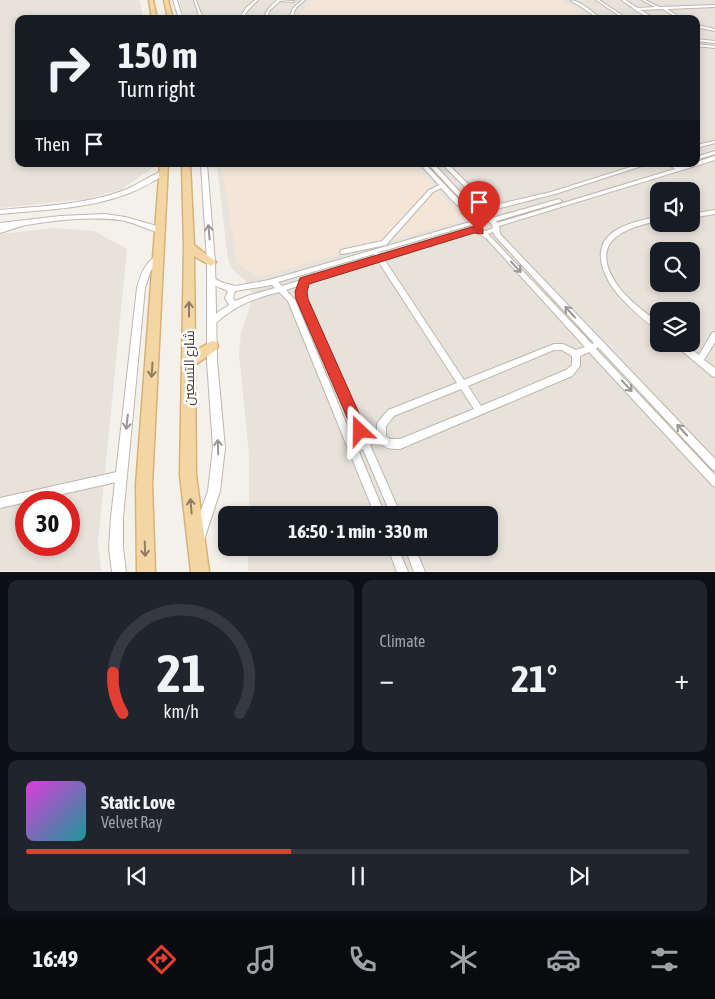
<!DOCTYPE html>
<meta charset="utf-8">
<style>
:root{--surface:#171b24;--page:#20242c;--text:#f1f3f6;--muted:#9ea1a6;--line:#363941;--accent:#e43d32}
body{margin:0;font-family:"Asap Condensed",Cairo,sans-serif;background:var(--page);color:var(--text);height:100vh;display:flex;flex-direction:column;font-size:19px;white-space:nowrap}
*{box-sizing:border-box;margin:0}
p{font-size:16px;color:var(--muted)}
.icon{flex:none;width:28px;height:28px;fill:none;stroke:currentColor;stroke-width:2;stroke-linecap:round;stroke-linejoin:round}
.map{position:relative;height:572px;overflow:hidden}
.panel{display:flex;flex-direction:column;gap:8px;padding:8px;background:#0d0f14;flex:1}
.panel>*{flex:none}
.guide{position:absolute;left:15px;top:15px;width:685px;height:152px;border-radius:10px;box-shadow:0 2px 8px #0003;background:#171b24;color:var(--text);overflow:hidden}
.fabs{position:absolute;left:650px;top:182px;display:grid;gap:10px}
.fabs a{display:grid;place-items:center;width:50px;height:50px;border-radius:10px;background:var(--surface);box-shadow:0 2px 8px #0003;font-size:25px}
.speed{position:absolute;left:15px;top:491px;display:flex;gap:10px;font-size:25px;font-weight:700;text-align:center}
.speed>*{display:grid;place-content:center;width:65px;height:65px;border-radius:50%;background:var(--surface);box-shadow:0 2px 8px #0003;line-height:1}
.speed .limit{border:8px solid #d22;background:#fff;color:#111}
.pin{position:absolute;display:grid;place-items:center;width:42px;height:42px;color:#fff;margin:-51px -21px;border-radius:50% 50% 50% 0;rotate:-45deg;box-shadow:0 0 5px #0007}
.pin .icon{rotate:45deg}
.me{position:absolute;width:55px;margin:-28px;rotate:337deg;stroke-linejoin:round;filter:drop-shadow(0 0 4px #0008)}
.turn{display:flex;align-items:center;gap:18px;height:105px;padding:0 20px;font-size:22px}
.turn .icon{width:65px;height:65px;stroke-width:2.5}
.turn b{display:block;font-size:35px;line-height:42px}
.then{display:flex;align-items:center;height:48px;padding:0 20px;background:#0003;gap:10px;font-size:19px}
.big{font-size:38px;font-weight:700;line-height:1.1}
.panel .widget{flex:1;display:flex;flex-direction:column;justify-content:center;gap:8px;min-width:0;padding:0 18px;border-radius:10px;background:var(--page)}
.panel .dial{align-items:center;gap:0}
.dial svg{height:130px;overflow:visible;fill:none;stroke:var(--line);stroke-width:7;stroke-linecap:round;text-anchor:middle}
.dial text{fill:var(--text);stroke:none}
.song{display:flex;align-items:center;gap:15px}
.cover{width:60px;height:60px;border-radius:8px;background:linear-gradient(135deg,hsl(300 70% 55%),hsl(180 70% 35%))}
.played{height:5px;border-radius:2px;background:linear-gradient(90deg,var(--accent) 40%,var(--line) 40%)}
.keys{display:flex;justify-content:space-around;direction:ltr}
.heat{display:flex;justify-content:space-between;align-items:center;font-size:28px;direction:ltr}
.panel .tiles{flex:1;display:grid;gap:8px;grid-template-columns:1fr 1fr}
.widget:last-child{grid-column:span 2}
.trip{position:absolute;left:218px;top:506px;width:280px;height:50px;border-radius:10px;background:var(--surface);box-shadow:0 2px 8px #0003;font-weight:700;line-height:50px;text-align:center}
.tabs{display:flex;height:80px;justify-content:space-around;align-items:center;background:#090b0e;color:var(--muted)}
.tabs .icon{width:35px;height:35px}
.tabs .selected{color:var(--accent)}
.tabs b{font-size:22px;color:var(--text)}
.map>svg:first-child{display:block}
.residential{fill:#e7e2da;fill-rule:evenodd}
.commercial{fill:#f3e6d9}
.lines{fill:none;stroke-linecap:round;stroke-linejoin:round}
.minor-casing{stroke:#bfb7ae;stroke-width:2}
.tertiary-casing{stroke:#bfb7ae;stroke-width:2}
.primary-casing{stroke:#d8b175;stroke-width:3}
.minor{fill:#fff;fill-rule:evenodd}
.tertiary{fill:#fff;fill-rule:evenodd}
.primary{fill:#f4d6a4;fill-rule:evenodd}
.oneway{stroke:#9a9693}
.oneway2{stroke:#8d7d64}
.route{fill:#e43d32;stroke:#942820}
.labels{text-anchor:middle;stroke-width:5;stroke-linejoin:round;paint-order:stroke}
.street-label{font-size:14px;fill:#48413a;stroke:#fff}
</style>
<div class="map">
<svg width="715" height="572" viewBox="0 0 715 572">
<rect width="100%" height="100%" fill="#f4f1eb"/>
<!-- residential -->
<g class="residential">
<path d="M0 0H140L143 19H19V164H154V167L122 189 86 199 0 208Z"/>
<path d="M179 0H715V571H248V548H489V515H249V455L239 353 241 332 253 298 248 283 233 270 228 260 217 164H696V19H185ZM659 191H691V224H659ZM659 251H691V284H659ZM659 311H691V344H659Z"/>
<path d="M54 228 94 231 127 249 98 542 101 571H0V234ZM26 502H69V545H26Z"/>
</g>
<!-- commercial -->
<g class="commercial">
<path d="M311 0H561L582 12 586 19H298L300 14Z"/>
<path d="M221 164H415L464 220 258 277 237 263Z"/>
</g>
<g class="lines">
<!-- minor casing -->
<g class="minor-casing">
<g id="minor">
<path d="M194 0H196L203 19H200Z"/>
<path d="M255 0H258L248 10 242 19H239L246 8Z"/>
<path d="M277 0 294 1 293 2 280 1 270 10 266 19H263L268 9Z"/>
<path d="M302 0H305L295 9 292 19H289L293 8Z"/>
<path d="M570 0C581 1 593 12 601 19H598L583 8Z"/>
<path d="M596 0H599L628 19H624Z"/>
<path d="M622 0H625L638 8 655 7 642 0H645L659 7 715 5V7L667 9 682 19H679L663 9 641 10 655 19C646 18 629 6 622 0Z"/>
<path d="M696 25 715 29V31L696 27Z"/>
<path d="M696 39 715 41V43L696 41Z"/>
<path d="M696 44 715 46V48L696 46Z"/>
<path d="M715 141V143L696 148V145Z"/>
<path d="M715 151V154L696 160V157Z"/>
<path d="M715 156V160L499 226 500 234 715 459V471L712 469 598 347 596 349 715 475V487L712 485 589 352 580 356V366L572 376 400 449C389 449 385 449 378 440L370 445 401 515H391L363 449 359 452 385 515H375L288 301 279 292C255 298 234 306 216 323L213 324 210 323 209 321 218 312 229 305 225 298 228 291C221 288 213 286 209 280L210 278 212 277 223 283 236 286 269 280 470 222C478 216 483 215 492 218L559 199 562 201 561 202 496 221 497 223 675 169 668 164H673L680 167 691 164H696V162ZM480 220C486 220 492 221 493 228L486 231 479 229 475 224ZM471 225 472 228 381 255 379 252ZM474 231 479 234 487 239 585 347 576 350 563 344H554L464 380 384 259ZM493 232 495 236 594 343 592 344 488 234ZM374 254 376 257 282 286 278 282ZM378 261 457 383 388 410 378 422 377 425V431L367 437 306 299 304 288 306 283ZM272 285 275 288 250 295 235 301 233 298 235 291ZM298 286V299L359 441 355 444 295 300 286 290ZM554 350H562L572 356V365L566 370 481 406 468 386ZM461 389 474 409 400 439H390L386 436V426L394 416Z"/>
<path d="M420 164H425L468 209H470L428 164H434L475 208V213C461 213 451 198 441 188L433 192 386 245 343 254H341L340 252 341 250 382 241 429 190 439 185Z"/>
<path d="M442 164H448L482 198 491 202 500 204 551 192 640 164H648L555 194 500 208 487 205 478 200Z"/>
<path d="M715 210V214L691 218V214Z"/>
<path d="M659 217V221C620 228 588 244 618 286 629 301 645 312 659 323V330C647 324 635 312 626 303 606 284 585 247 618 229 631 222 645 219 659 217Z"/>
<path d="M23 222 26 224 25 225 0 233V229Z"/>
<path d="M715 332V342L704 360 715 368V377L712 376 676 346 675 344H684L699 355 712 333Z"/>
<path d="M121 471 124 473 126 476 124 479 121 481 0 508V498Z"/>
<path d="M388 548H398L408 572H397Z"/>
<path d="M405 548H415L425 572H414Z"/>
</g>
</g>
<!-- tertiary casing -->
<g class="tertiary-casing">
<g id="tertiary">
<path d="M173 0H177L183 19H179Z"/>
<path d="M201 164H207L215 262 217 361 225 448 220 491 204 540 199 542 194 540 192 535 208 491 213 448 207 361V262Z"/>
<path d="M163 171 165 172V174C153 182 141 189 127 194 87 209 42 210 0 214V210C41 206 83 205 122 191 136 186 149 176 163 171Z"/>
<path d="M105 214 125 217 164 228 165 230 161 233C147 230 134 222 120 220 80 215 39 223 0 229V223L60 216Z"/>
<path d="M159 255 163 258 151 270 145 288 123 517V548L126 572H112L109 548 111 517 137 288C141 274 145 261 159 255Z"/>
</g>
</g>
<!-- primary casing -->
<g class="primary-casing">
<g id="primary">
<path d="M149 0H153L157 19H152Z"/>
<path d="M164 0H168L173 19H168Z"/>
<path d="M160 164H168L152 485 155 572H137L136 485Z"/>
<path d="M182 164H190L194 245 216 262 211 266 194 256 195 351 212 341 216 342 218 346 216 350 195 365 196 475 209 572H191L180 475 184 247Z"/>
</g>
</g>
<!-- minor -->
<use href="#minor" class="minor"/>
<!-- tertiary -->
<use href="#tertiary" class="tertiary"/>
<!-- primary -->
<use href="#primary" class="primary"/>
</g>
<!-- one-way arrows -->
<defs><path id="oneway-shaft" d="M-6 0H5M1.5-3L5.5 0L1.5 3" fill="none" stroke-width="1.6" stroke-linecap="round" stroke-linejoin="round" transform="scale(1.25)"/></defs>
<g class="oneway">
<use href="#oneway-shaft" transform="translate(209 232) rotate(-95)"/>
<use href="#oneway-shaft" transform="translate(516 267) rotate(47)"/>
<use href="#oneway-shaft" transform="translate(570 312) rotate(-133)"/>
<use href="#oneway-shaft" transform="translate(627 386) rotate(47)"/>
<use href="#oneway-shaft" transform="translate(127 422) rotate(96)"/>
<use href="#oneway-shaft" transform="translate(682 430) rotate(-133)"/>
<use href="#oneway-shaft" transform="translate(218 447) rotate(-92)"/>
</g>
<g class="oneway2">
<use href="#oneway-shaft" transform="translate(189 309) rotate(-90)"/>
<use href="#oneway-shaft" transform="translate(152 370) rotate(94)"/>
<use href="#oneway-shaft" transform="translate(191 506) rotate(-95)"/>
<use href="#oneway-shaft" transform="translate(145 549) rotate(88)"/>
</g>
<!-- route -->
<path class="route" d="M475 226 483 229V234L474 233 309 284 307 292 308 299 367 431 365 436 360 439 355 436 296 299 295 292 300 278Z"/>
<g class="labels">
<!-- street labels -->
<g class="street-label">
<text transform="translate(189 368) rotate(-90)" y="5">شارع التسعين</text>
</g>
</g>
</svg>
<div class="fabs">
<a><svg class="icon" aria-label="sound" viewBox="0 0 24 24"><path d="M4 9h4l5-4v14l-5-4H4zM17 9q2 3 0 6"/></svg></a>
<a><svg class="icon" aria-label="search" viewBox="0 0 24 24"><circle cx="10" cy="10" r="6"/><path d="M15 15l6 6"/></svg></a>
<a><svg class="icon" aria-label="layers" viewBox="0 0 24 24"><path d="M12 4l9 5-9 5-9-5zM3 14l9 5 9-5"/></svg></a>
</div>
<div class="speed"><div class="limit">30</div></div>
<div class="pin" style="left:479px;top:232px;background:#d93025"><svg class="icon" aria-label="arrive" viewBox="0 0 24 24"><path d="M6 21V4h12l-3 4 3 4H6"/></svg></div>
<svg class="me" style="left:360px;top:431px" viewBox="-20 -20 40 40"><path d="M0-17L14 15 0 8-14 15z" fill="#e43d32" stroke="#fff" stroke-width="4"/></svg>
<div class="trip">16:50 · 1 min · 330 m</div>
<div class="guide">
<div class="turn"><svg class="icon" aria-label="right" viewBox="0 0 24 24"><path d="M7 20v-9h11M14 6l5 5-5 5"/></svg><div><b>150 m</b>Turn right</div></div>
<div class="then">Then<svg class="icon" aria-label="arrive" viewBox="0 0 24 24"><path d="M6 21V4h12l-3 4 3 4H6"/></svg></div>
</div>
</div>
<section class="panel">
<div class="tiles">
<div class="widget dial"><svg viewBox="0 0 100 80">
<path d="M14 69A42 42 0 1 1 86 69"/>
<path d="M14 69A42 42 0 0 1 8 44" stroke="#e43d32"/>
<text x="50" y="56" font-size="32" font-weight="700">21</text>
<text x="50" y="72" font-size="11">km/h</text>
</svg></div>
<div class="widget"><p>Climate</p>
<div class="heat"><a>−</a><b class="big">21°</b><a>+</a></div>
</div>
<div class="widget">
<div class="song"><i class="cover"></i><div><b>Static Love</b><p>Velvet Ray</p></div></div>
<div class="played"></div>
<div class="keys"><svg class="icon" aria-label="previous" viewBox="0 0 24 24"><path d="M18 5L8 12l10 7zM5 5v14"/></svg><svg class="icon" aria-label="pause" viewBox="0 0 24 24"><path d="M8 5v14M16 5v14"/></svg><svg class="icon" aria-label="next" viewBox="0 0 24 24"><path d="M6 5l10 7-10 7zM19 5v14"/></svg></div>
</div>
</div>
</section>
<nav class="tabs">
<b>16:49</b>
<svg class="icon selected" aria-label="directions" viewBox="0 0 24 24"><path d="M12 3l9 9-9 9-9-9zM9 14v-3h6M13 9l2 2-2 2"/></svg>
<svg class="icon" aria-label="music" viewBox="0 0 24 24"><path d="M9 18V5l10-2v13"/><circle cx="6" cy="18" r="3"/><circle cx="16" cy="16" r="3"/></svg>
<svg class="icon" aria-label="phone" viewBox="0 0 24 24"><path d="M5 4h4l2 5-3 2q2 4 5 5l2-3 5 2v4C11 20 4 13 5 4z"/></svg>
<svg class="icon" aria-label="climate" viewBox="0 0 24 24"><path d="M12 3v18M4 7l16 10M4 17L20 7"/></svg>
<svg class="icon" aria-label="car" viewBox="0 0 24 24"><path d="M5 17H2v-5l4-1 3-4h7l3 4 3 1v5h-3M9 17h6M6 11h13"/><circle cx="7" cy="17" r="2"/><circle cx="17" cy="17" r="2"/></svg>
<svg class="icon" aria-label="filters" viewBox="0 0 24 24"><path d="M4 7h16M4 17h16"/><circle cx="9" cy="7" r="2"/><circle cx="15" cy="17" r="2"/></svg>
</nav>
